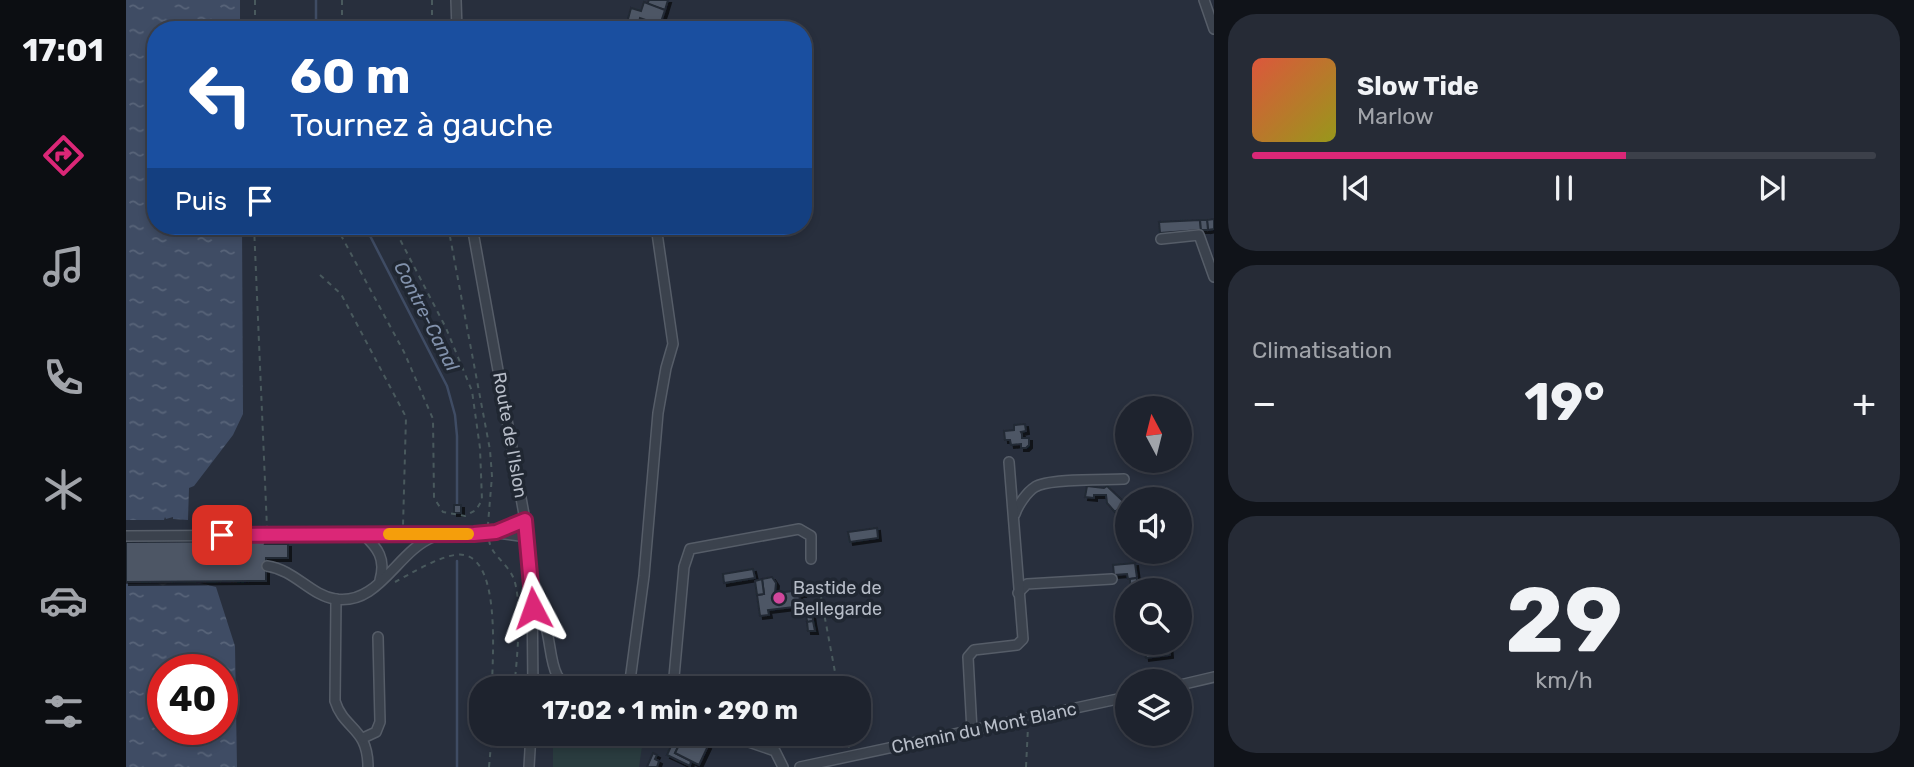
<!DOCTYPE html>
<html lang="fr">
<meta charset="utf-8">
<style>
:root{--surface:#1e232e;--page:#262b36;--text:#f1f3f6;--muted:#a1a4aa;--line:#3c404a;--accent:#db2777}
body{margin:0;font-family:Rubik,sans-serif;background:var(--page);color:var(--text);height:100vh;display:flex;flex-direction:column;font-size:26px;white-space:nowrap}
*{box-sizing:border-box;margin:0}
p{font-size:23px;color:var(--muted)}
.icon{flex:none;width:38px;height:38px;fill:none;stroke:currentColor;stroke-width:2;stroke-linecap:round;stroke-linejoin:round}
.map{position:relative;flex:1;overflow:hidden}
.drawer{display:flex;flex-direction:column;gap:14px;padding:14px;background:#101319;width:700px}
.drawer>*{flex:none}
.guide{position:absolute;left:21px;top:21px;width:665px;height:214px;border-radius:28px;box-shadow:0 4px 10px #0003,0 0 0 2px var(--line);background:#1a4fa0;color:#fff;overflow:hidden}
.needle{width:46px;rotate:353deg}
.buttons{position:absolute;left:989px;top:396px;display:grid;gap:14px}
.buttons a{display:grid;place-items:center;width:77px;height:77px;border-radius:50%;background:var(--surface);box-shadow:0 4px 10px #0003,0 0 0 2px var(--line);font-size:35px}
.speed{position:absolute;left:21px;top:654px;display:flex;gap:14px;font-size:35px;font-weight:700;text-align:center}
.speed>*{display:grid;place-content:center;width:91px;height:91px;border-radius:50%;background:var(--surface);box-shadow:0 4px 10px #0003,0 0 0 2px var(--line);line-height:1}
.speed .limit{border:10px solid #d22;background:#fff;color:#111}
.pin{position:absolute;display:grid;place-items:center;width:60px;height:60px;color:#fff;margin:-30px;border-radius:14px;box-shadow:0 4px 10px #0006}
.me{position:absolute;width:77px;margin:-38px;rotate:356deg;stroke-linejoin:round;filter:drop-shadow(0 0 5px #0008)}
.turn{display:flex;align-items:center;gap:24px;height:147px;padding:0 28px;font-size:32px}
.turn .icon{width:91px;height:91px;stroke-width:2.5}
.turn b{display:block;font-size:49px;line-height:60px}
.then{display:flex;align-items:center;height:66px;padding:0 28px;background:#0003;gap:14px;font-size:26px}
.big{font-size:52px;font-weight:700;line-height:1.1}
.drawer .widget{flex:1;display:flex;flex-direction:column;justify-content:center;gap:10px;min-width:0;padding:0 24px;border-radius:28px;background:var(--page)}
.drawer .dial{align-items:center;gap:0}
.dial b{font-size:91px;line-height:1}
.song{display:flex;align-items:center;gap:21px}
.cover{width:84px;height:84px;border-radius:10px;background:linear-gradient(135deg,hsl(10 70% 55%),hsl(60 70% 35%))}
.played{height:7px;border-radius:4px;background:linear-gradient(90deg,var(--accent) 60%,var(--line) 60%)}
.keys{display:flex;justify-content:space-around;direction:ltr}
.heat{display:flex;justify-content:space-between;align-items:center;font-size:38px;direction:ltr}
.trip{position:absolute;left:343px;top:676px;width:402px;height:70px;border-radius:28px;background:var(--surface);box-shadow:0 4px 10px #0003,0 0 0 2px var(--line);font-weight:700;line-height:70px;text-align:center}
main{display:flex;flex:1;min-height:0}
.menu{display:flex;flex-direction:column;width:126px;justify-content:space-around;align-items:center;background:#0c0e12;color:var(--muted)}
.menu .icon{width:49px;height:49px}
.menu .current{color:var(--accent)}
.menu b{font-size:32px;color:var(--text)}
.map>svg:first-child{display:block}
.pitch{fill:#2a3c3f}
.water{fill:url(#water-ripples);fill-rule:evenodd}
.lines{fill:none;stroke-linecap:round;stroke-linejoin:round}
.stream{stroke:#3f4c64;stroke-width:2.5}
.building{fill:#4e5665;stroke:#222934;stroke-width:2;filter:url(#shadow)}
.minor-casing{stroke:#565d68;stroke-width:12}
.path{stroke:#49595d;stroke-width:2;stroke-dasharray:5 5;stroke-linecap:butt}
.minor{stroke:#3b424d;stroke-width:9}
.route-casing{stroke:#8e194d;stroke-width:18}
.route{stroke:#db2777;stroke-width:12}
.slow{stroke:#f59e0b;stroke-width:12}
.hotel-dot{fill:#d1479c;stroke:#202732;stroke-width:2.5}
.labels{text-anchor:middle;stroke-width:7;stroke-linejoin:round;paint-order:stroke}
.street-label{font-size:18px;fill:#b7bdc8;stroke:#202732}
.poi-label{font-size:18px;fill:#b7bdc8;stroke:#202732;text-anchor:start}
.water-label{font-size:19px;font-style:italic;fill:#8292ac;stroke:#202732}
</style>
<main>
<nav class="menu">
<b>17:01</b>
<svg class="icon current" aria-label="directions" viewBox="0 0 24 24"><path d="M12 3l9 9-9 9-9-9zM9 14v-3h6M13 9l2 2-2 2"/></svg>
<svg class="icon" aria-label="music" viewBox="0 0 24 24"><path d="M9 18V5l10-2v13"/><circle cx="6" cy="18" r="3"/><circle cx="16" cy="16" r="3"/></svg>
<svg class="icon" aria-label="phone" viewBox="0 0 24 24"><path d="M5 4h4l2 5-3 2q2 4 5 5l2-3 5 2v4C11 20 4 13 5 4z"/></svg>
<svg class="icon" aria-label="climate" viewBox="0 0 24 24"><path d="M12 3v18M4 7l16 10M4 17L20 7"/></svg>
<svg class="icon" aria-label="car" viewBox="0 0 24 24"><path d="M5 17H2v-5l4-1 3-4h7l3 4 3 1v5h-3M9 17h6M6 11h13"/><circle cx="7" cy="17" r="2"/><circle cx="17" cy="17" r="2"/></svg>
<svg class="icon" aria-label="filters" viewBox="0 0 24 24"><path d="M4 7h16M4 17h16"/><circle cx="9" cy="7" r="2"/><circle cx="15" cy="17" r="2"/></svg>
</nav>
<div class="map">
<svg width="1088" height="767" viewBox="0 0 1088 767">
<defs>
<pattern id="water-ripples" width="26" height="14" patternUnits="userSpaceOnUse" patternTransform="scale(1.75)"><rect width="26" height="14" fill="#3f4c64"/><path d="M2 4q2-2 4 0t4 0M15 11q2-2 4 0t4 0" fill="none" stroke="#586479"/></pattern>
<filter id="shadow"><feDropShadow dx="3" dy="3" stdDeviation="0" flood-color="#0009"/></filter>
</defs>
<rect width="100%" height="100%" fill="#282f3d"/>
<!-- pitch -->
<path class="pitch" d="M427 733H518L513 767H427Z"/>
<!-- water -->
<g class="water">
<path d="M0 0H114V30H30V226H116L117 414 107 435 68 486 63 488 62 520 47 519V517L40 519 39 517 38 520H0Z"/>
<path d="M74 583 90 587 109 646 111 767H0V584ZM96 670V730H37V670Z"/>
</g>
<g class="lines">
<!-- stream -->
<g class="stream">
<path d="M190 0V30"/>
<path d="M239 226 321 386 329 415 331 436V505"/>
<path d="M331 561V767"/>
</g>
</g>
<!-- building -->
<g class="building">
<path d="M523 0H542L539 10 521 4Z"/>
<path d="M518 2 539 10 534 25 514 18 511 30H499L505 8 515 11Z"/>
<path d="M492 21 501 23 499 30H491Z"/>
<path d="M1088 219V229L1082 230 1081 220Z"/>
<path d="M1074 220 1075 230 1034 233 1033 222Z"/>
<path d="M1074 220H1081L1082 230H1075Z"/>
<path d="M899 424 900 431 895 432 896 434V438H903V445L900 448H895V444L885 445 884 440H879L878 431 888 430V425Z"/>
<path d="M961 486 978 488 981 486 999 503 989 512 981 503 980 495H968V498L959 497Z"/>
<rect x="328" y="505" width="7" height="8"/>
<path d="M751 528 752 538 724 542 722 532Z"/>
<path d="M140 541 139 544H162V558H140V581L0 582V542Z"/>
<path d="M1009 563 1011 578 1002 579 1001 574 988 575 987 565Z"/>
<path d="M627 569 629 578 598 583 597 574Z"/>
<path d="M646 577 650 583 649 593 676 590 677 594H673L674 600 667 601 668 607 642 610 643 615 634 616 631 595 638 594 636 579Z"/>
<path d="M1011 578V588H1004V579Z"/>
<path d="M636 579 638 594 631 595 629 581Z"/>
<path d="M686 612 687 621 681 622 680 613Z"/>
<path d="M687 621 689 631H682L681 622Z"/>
<path d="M1014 642H1043L1044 655 1020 658 1018 643Z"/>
<path d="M551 733 558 735 549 753 565 761 564 766 541 755Z"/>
<path d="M558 735 582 746 573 765 549 753Z"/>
<path d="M527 753 531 755 529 759 533 761 531 767H521Z"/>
</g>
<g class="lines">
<!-- minor casing -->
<g class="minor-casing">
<g id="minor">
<path d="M330 0 331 30"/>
<path d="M1078 0 1088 29"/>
<path d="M346 226 399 520 406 589 407 688"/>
<path d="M1035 239 1073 235 1088 277"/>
<path d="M889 514C892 505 901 492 909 487 922 478 980 480 998 479"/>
<path d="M372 533 401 537"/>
<path d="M237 534C252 548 260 559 254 580"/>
<path d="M0 536 348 534 370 532 399 520"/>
<path d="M141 566C169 570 184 595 209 599 253 606 271 551 307 537"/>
<path d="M892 593 901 584 986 579"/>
<path d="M210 599 209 701C218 730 242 727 242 767"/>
<path d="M407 608C426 617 421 657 431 675 434 680 438 684 442 688"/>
<path d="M1054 685 1088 677"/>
<path d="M503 688 518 576 532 413 540 368 547 344 530 226"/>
<path d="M547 688 558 567 564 549 673 529 685 536V559"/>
<path d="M846 731 842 657 848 650 891 645 897 639 883 462"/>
<path d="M597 733 649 751 657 767"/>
<path d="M237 738 250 732 254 722 252 637"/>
<path d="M403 767 405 733"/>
<path d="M674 767 1001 697"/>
</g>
</g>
<!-- path -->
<g class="path">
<path d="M129 0V30"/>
<path d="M216 0V30"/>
<path d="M306 0V30"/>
<path d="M471 30 474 24"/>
<path d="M128 226 141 528"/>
<path d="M210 226 278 352 307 419 308 498 317 512 339 516 350 510 356 500 354 448 346 391 320 328 267 226"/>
<path d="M322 226 364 450 366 476 362 524"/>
<path d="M194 275 215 294 280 417 277 526"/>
<path d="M363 540C365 555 381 563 387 577 397 599 391 662 388 688"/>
<path d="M269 582C284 574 312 557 329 555 377 547 366 659 366 688"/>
<path d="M695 597 712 688"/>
<path d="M720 733 723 748"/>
<path d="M363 767 366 733"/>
<path d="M900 767 902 727"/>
</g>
<!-- minor -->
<use href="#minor" class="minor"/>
</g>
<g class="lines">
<!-- route casing -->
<g class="route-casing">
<path id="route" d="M96 535 348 534 370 532 399 520 407 608"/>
</g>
<!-- route -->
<use href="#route" class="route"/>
<!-- slow -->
<path class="slow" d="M263 534H342"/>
</g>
<!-- markers -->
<circle class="hotel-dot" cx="653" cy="598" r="7"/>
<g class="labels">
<!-- street labels -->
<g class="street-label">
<text transform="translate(384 435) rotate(80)" y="6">Route de l'Islon</text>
<text transform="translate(858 728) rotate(-12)" y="6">Chemin du Mont Blanc</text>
</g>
<!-- poi labels -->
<g class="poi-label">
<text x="667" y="594">Bastide de<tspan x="667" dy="21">Bellegarde</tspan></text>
</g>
<!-- water labels -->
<g class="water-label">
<text transform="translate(301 316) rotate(63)" y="7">Contre-Canal</text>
</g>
</g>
</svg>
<div class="buttons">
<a><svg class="needle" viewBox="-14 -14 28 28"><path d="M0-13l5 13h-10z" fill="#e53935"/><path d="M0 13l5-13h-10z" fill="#a1a4aa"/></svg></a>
<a><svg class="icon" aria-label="sound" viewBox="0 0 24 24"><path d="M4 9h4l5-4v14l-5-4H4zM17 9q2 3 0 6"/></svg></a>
<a><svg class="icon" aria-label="search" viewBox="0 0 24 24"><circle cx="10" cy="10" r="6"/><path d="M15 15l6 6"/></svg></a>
<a><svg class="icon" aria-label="layers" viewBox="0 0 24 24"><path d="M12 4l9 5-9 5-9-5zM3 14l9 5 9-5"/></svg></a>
</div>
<div class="speed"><div class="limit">40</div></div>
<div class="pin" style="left:96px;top:535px;background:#d93025"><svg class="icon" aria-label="arrive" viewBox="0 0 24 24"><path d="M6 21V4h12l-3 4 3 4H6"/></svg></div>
<svg class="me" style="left:407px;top:608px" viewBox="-20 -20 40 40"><path d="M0-17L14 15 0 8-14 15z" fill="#db2777" stroke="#fff" stroke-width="4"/></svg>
<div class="trip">17:02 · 1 min · 290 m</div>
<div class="guide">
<div class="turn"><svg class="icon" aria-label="left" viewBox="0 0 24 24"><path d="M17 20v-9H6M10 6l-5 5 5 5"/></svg><div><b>60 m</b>Tournez à gauche</div></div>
<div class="then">Puis<svg class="icon" aria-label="arrive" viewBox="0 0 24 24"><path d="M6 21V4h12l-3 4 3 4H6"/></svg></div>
</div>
</div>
<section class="drawer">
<div class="widget">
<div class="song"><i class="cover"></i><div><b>Slow Tide</b><p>Marlow</p></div></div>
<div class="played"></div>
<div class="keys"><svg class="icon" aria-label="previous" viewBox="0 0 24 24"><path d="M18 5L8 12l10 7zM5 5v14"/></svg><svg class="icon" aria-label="pause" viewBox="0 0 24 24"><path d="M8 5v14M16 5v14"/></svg><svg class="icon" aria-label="next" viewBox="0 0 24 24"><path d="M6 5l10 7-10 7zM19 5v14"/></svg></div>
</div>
<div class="widget"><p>Climatisation</p>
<div class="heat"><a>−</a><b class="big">19°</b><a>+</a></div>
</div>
<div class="widget dial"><b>29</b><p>km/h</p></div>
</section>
</main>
